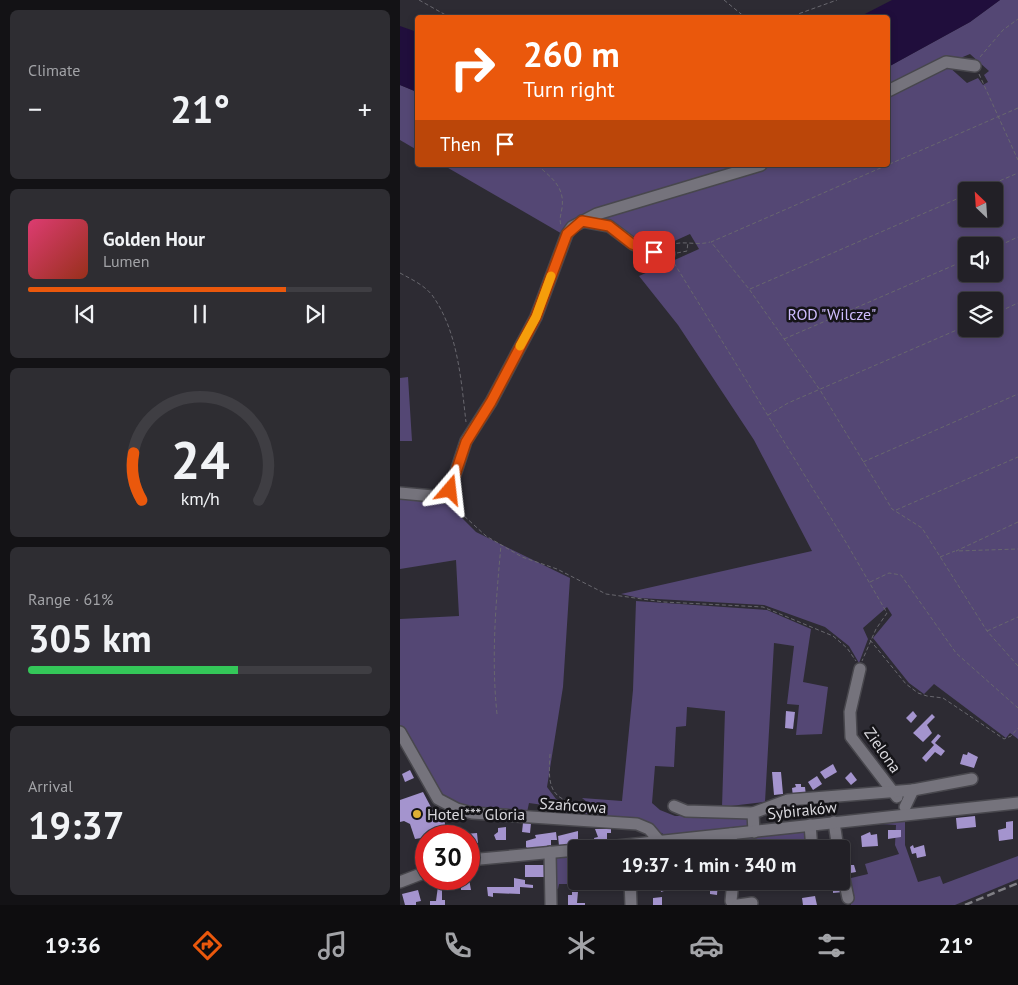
<!DOCTYPE html>
<meta charset="utf-8">
<style>
:root{--surface:#222026;--page:#2e2d32;--text:#f1f3f6;--muted:#a2a3a7;--line:#3f3e43;--accent:#ea580c}
body{margin:0;font-family:"PT Sans",sans-serif;background:var(--page);color:var(--text);height:100vh;display:flex;flex-direction:column;font-size:19px;white-space:nowrap}
*{box-sizing:border-box;margin:0}
p{font-size:16px;color:var(--muted)}
.icon{flex:none;width:28px;height:28px;fill:none;stroke:currentColor;stroke-width:2;stroke-linecap:round;stroke-linejoin:round}
.map{position:relative;flex:1;overflow:hidden}
.side{display:flex;flex-direction:column;gap:10px;padding:10px;background:#131215;width:400px}
.side>*{flex:none}
.banner{position:absolute;left:15px;top:15px;width:475px;height:152px;border-radius:5px;box-shadow:0 2px 8px #0003,0 0 0 1px var(--line);background:#ea580c;color:#fff;overflow:hidden}
.needle{width:32px;rotate:335deg}
.controls{position:absolute;left:558px;top:182px;display:grid;gap:10px}
.controls a{display:grid;place-items:center;width:45px;height:45px;border-radius:5px;background:var(--surface);box-shadow:0 2px 8px #0003,0 0 0 1px var(--line);font-size:25px}
.speed{position:absolute;left:15px;top:825px;display:flex;gap:10px;font-size:25px;font-weight:700;text-align:center}
.speed>*{display:grid;place-content:center;width:65px;height:65px;border-radius:50%;background:var(--surface);box-shadow:0 2px 8px #0003,0 0 0 1px var(--line);line-height:1}
.speed .limit{border:8px solid #d22;background:#fff;color:#111}
.pin{position:absolute;display:grid;place-items:center;width:42px;height:42px;color:#fff;margin:-21px;border-radius:10px;box-shadow:0 2px 8px #0006}
.me{position:absolute;width:55px;margin:-28px;rotate:17deg;stroke-linejoin:round;filter:drop-shadow(0 0 4px #0008)}
.turn{display:flex;align-items:center;gap:18px;height:105px;padding:0 25px;font-size:22px}
.turn .icon{width:65px;height:65px;stroke-width:2.5}
.turn b{display:block;font-size:35px;line-height:42px}
.then{display:flex;align-items:center;height:48px;padding:0 25px;background:#0003;gap:10px;font-size:19px}
.big{font-size:38px;font-weight:800;line-height:1.1}
.side .widget{flex:1;display:flex;flex-direction:column;justify-content:center;gap:8px;min-width:0;padding:0 18px;border-radius:8px;background:var(--page)}
.side .dial{align-items:center;gap:0}
.dial svg{height:130px;overflow:visible;fill:none;stroke:var(--line);stroke-width:7;stroke-linecap:round;text-anchor:middle}
.dial text{fill:var(--text);stroke:none}
.song{display:flex;align-items:center;gap:15px}
.cover{width:60px;height:60px;border-radius:8px;background:linear-gradient(135deg,hsl(340 70% 55%),hsl(10 70% 35%))}
.played{height:5px;border-radius:2px;background:linear-gradient(90deg,var(--accent) 75%,var(--line) 75%)}
.keys{display:flex;justify-content:space-around;direction:ltr}
.heat{display:flex;justify-content:space-between;align-items:center;font-size:28px;direction:ltr}
.charge{height:8px;border-radius:4px;background:linear-gradient(90deg,#34c759 61%,var(--line) 0)}
.trip{position:absolute;left:168px;top:840px;width:282px;height:50px;border-radius:5px;background:var(--surface);box-shadow:0 2px 8px #0003,0 0 0 1px var(--line);font-weight:800;line-height:50px;text-align:center}
.menu{display:flex;height:80px;justify-content:space-around;align-items:center;background:#0e0d0f;color:var(--muted)}
.menu .icon{width:35px;height:35px}
.menu .on{color:var(--accent)}
.menu b{font-size:22px;color:var(--text)}
main{display:flex;flex:1;min-height:0}
.map>svg:first-child{display:block}
.green{fill:#544774;fill-rule:evenodd}
.water{fill:#200e3c}
.building{fill:#a494ce}
.lines{fill:none;stroke-linecap:round;stroke-linejoin:round}
.minor-casing{stroke:#48474d;stroke-width:14}
.path{stroke:#68676e;stroke-width:1;stroke-dasharray:4 2.5;stroke-linecap:butt}
.minor{stroke:#75737c;stroke-width:11}
.rail{stroke:#7f7e84;stroke-width:2.5;stroke-dasharray:8 4;stroke-linecap:butt}
.route-casing{stroke:#983908;stroke-width:12}
.route{stroke:#ea580c;stroke-width:9}
.slow{stroke:#f59e0b;stroke-width:9}
.poi-dot{fill:#dfb034;stroke:#151418;stroke-width:2}
.labels{text-anchor:middle;stroke-width:5;stroke-linejoin:round;paint-order:stroke}
.park-label{font-size:16px;fill:#cfbdfe;stroke:#151418}
.street-label{font-size:16px;fill:#d9d8dd;stroke:#151418}
.poi-label{font-size:16px;fill:#d9d8dd;stroke:#151418;text-anchor:start}
</style>
<main>
<section class="side">
<div class="widget"><p>Climate</p>
<div class="heat"><a>−</a><b class="big">21°</b><a>+</a></div>
</div>
<div class="widget">
<div class="song"><i class="cover"></i><div><b>Golden Hour</b><p>Lumen</p></div></div>
<div class="played"></div>
<div class="keys"><svg class="icon" aria-label="previous" viewBox="0 0 24 24"><path d="M18 5L8 12l10 7zM5 5v14"/></svg><svg class="icon" aria-label="pause" viewBox="0 0 24 24"><path d="M8 5v14M16 5v14"/></svg><svg class="icon" aria-label="next" viewBox="0 0 24 24"><path d="M6 5l10 7-10 7zM19 5v14"/></svg></div>
</div>
<div class="widget dial"><svg viewBox="0 0 100 80">
<path d="M14 69A42 42 0 1 1 86 69"/>
<path d="M14 69A42 42 0 0 1 9 40" stroke="#ea580c"/>
<text x="50" y="56" font-size="32" font-weight="700">24</text>
<text x="50" y="72" font-size="11">km/h</text>
</svg></div>
<div class="widget"><p>Range · 61%</p><b class="big">305 km</b><div class="charge"></div></div>
<div class="widget"><p>Arrival</p><b class="big">19:37</b></div>
</section>
<div class="map">
<svg width="618" height="905" viewBox="0 0 618 905">
<rect width="100%" height="100%" fill="#2d2b33"/>
<!-- green -->
<g class="green">
<path d="M600 0H618V739L610 733 606 738 534 684 524 694 509 683 473 638 492 615 487 607 463 628 468 639 459 663 449 646 425 627 364 605 239 598 221 594 412 551 354 440 278 325 239 276 299 249 290 234 270 243 251 246 190 221 366 165H488V93L548 66 567 83 578 78 583 85 588 82 584 75 589 71 570 54 488 88V67L570 22ZM566 191H594V219H566ZM566 246H594V274H566ZM566 301H594V329H566Z"/>
<path d="M0 85 17 92V150L0 140Z"/>
<path d="M43 165H355L194 212 164 235Z"/>
<path d="M8 377 12 441H0V378Z"/>
<path d="M0 494 46 502 76 532 170 578 163 687 147 787 156 799C169 803 187 803 193 815L159 818 158 807 129 803 126 817 52 805 39 798 0 729V619L59 616 56 560 0 569Z"/>
<path d="M236 601 367 610 411 629 403 682 428 687 422 734 396 735 399 705 387 704 394 646 374 643 365 802 322 807 325 711 287 707 286 726 276 727 274 767 255 766 252 803 260 810 275 816H347L352 826 269 837 250 827 201 820 192 806 182 798 222 801 233 690Z"/>
<path d="M505 820V845L518 882 540 876 543 884 618 856V879L555 905H451L447 879 468 874 465 864 499 854 495 845 496 825 465 823Z"/>
<path d="M406 829 409 846 392 849H336L335 839 337 837Z"/>
<path d="M326 839 329 849H282V842Z"/>
<path d="M176 853V881H185V884H159L158 889 154 888 156 856Z"/>
</g>
<!-- water -->
<g class="water">
<path d="M492 0H600L570 22 488 67V18L459 17Z"/>
<path d="M0 26 17 32V92L0 85Z"/>
</g>
<!-- building -->
<g class="building">
<path d="M386 711 395 712 393 729 385 728Z"/>
<path d="M513 711 517 716 511 723 506 718Z"/>
<path d="M532 714 535 717 527 725 532 733 523 742 513 733Z"/>
<path d="M538 734 541 736 535 743 545 751 541 756 535 752 526 762 522 758 534 745 531 742Z"/>
<path d="M568 752 578 757 574 768 560 764 563 754 567 755Z"/>
<path d="M433 764 437 772 425 779 420 772Z"/>
<path d="M10 770 14 778 5 782 2 774Z"/>
<path d="M372 772H381L383 794 374 795Z"/>
<path d="M451 772 457 780 451 785 445 778Z"/>
<path d="M417 776 422 784 413 790 408 782Z"/>
<path d="M395 784H401V787H405L406 796 393 797 392 788 396 787Z"/>
<path d="M23 792 33 811 35 819 43 816 46 828 34 832V836L15 839 10 824 4 821 0 822V800Z"/>
<path d="M575 816 576 827 557 829 556 818Z"/>
<path d="M613 821V839L599 841 598 830 606 828V822Z"/>
<path d="M123 823H131L130 833 122 832Z"/>
<path d="M106 827V840H96L94 835 98 832V828Z"/>
<path d="M195 829H211V833H207V842L195 843 194 838 198 837Z"/>
<path d="M488 830H501V837L488 839Z"/>
<path d="M178 831V844L159 846 158 836Z"/>
<path d="M156 832 157 840H151V847L128 849 126 847V841L136 838 135 835Z"/>
<path d="M470 832 471 835 477 834 478 846 462 847 461 836Z"/>
<path d="M77 833 78 843 69 844V836H66L65 834Z"/>
<path d="M513 845 514 848 524 845 526 856 517 858 516 853 512 854 510 847Z"/>
<path d="M449 854 450 865H454L456 872 445 874 442 856Z"/>
<rect x="125" y="865" width="21" height="12"/>
<path d="M114 878 125 880V884L133 885V888L120 887V894L93 893V897L88 896 87 887H114Z"/>
<path d="M49 879H69L71 890H61V886L49 887Z"/>
<path d="M260 881H275L276 887 261 892Z"/>
<path d="M310 881 318 882 317 895 310 894Z"/>
<path d="M421 881 442 883 443 892 433 893V889L421 890Z"/>
<path d="M38 886H42V900H45V905H30V901H36Z"/>
<path d="M18 890 21 901 16 902V905H5L2 894Z"/>
<path d="M172 892H178L177 903H185V905H168V895H172Z"/>
<path d="M415 896 417 905H403L402 898Z"/>
<path d="M262 897V905H253V898Z"/>
</g>
<g class="lines">
<!-- minor casing -->
<g class="minor-casing">
<g id="minor">
<path d="M488 91 546 62 575 66"/>
<path d="M182 221 209 226 233 244 254 253 269 254"/>
<path d="M0 493 44 497 50 490 66 441 91 402 136 317 167 234 172 227 197 214 361 165"/>
<path d="M460 669 450 712 451 737 497 797"/>
<path d="M0 732 38 799 57 809 72 813 237 824 249 829 260 842"/>
<path d="M513 790 572 779"/>
<path d="M274 806 286 811 353 813"/>
<path d="M434 822 438 849"/>
<path d="M410 825 412 849"/>
<path d="M354 832 353 813 388 800 513 790 505 807"/>
<path d="M331 834 332 849"/>
<path d="M189 849 618 803"/>
<path d="M150 852 151 905"/>
<path d="M69 860 176 850"/>
<path d="M441 864 448 898"/>
<path d="M230 881 231 905"/>
<path d="M333 881 331 901 334 905"/>
<path d="M0 882 26 872"/>
<path d="M398 883 410 881"/>
<path d="M338 905 352 903"/>
</g>
</g>
<!-- path -->
<g class="path">
<path d="M19 0 51 18"/>
<path d="M324 0 346 18"/>
<path d="M387 18 437 0"/>
<path d="M580 57 603 30 618 19"/>
<path d="M579 74 618 160"/>
<path d="M618 108 311 242 349 289 420 390 492 509 522 528 587 631 618 666"/>
<path d="M137 165C152 178 165 187 162 208 161 215 159 219 161 225"/>
<path d="M576 191 618 173"/>
<path d="M270 245C284 240 297 246 310 242"/>
<path d="M594 248 618 237"/>
<path d="M277 253 287 251 288 242"/>
<path d="M274 263 447 544 487 613 476 629 462 661"/>
<path d="M0 273C11 279 24 285 32 295 58 331 61 380 66 422"/>
<path d="M350 289 566 195"/>
<path d="M594 314 618 303"/>
<path d="M384 339 566 260"/>
<path d="M368 415 388 403 566 326"/>
<path d="M463 462 618 394"/>
<path d="M50 503 86 536 122 557 157 569 206 594 264 602 363 607 433 636 447 648 456 661"/>
<path d="M496 510 618 457"/>
<path d="M618 522 556 551 618 549"/>
<path d="M540 557 555 551"/>
<path d="M470 582 489 573 501 575 556 653 618 708"/>
<path d="M587 631 618 617"/>
<path d="M470 640 506 684 518 693 527 696 543 698 604 739 611 736 618 728"/>
<path d="M97 714C91 657 96 601 101 545"/>
<path d="M150 754C149 775 146 797 172 802 181 804 186 804 193 811"/>
</g>
<!-- minor -->
<use href="#minor" class="minor"/>
<!-- rail -->
<path class="rail" d="M565 905 618 883"/>
</g>
<g class="lines">
<!-- route casing -->
<g class="route-casing">
<path id="route" d="M50 490 66 442 91 402 136 317 167 234 182 221 209 226 232 244 254 252"/>
</g>
<!-- route -->
<use href="#route" class="route"/>
<!-- slow -->
<path class="slow" d="M120 346 136 317 151 276"/>
</g>
<!-- markers -->
<circle class="poi-dot" cx="17" cy="814" r="5"/>
<g class="labels">
<!-- park labels -->
<g class="park-label">
<text x="432" y="320">ROD "Wilcze"</text>
</g>
<!-- street labels -->
<g class="street-label">
<text transform="translate(483 750) rotate(55)" y="6">Zielona</text>
<text transform="translate(173 805) rotate(4)" y="6">Szańcowa</text>
<text transform="translate(402 810) rotate(-6)" y="6">Sybiraków</text>
</g>
<!-- poi labels -->
<g class="poi-label">
<text x="27" y="820">Hotel*** Gloria</text>
</g>
</g>
</svg>
<div class="controls">
<a><svg class="needle" viewBox="-14 -14 28 28"><path d="M0-13l5 13h-10z" fill="#e53935"/><path d="M0 13l5-13h-10z" fill="#a2a3a7"/></svg></a>
<a><svg class="icon" aria-label="sound" viewBox="0 0 24 24"><path d="M4 9h4l5-4v14l-5-4H4zM17 9q2 3 0 6"/></svg></a>
<a><svg class="icon" aria-label="layers" viewBox="0 0 24 24"><path d="M12 4l9 5-9 5-9-5zM3 14l9 5 9-5"/></svg></a>
</div>
<div class="speed"><div class="limit">30</div></div>
<div class="pin" style="left:254px;top:252px;background:#d93025"><svg class="icon" aria-label="arrive" viewBox="0 0 24 24"><path d="M6 21V4h12l-3 4 3 4H6"/></svg></div>
<svg class="me" style="left:50px;top:490px" viewBox="-20 -20 40 40"><path d="M0-17L14 15 0 8-14 15z" fill="#ea580c" stroke="#fff" stroke-width="4"/></svg>
<div class="trip">19:37 · 1 min · 340 m</div>
<div class="banner">
<div class="turn"><svg class="icon" aria-label="right" viewBox="0 0 24 24"><path d="M7 20v-9h11M14 6l5 5-5 5"/></svg><div><b>260 m</b>Turn right</div></div>
<div class="then">Then<svg class="icon" aria-label="arrive" viewBox="0 0 24 24"><path d="M6 21V4h12l-3 4 3 4H6"/></svg></div>
</div>
</div>
</main>
<nav class="menu">
<b>19:36</b>
<svg class="icon on" aria-label="directions" viewBox="0 0 24 24"><path d="M12 3l9 9-9 9-9-9zM9 14v-3h6M13 9l2 2-2 2"/></svg>
<svg class="icon" aria-label="music" viewBox="0 0 24 24"><path d="M9 18V5l10-2v13"/><circle cx="6" cy="18" r="3"/><circle cx="16" cy="16" r="3"/></svg>
<svg class="icon" aria-label="phone" viewBox="0 0 24 24"><path d="M5 4h4l2 5-3 2q2 4 5 5l2-3 5 2v4C11 20 4 13 5 4z"/></svg>
<svg class="icon" aria-label="climate" viewBox="0 0 24 24"><path d="M12 3v18M4 7l16 10M4 17L20 7"/></svg>
<svg class="icon" aria-label="car" viewBox="0 0 24 24"><path d="M5 17H2v-5l4-1 3-4h7l3 4 3 1v5h-3M9 17h6M6 11h13"/><circle cx="7" cy="17" r="2"/><circle cx="17" cy="17" r="2"/></svg>
<svg class="icon" aria-label="filters" viewBox="0 0 24 24"><path d="M4 7h16M4 17h16"/><circle cx="9" cy="7" r="2"/><circle cx="15" cy="17" r="2"/></svg>
<b>21°</b>
</nav>
